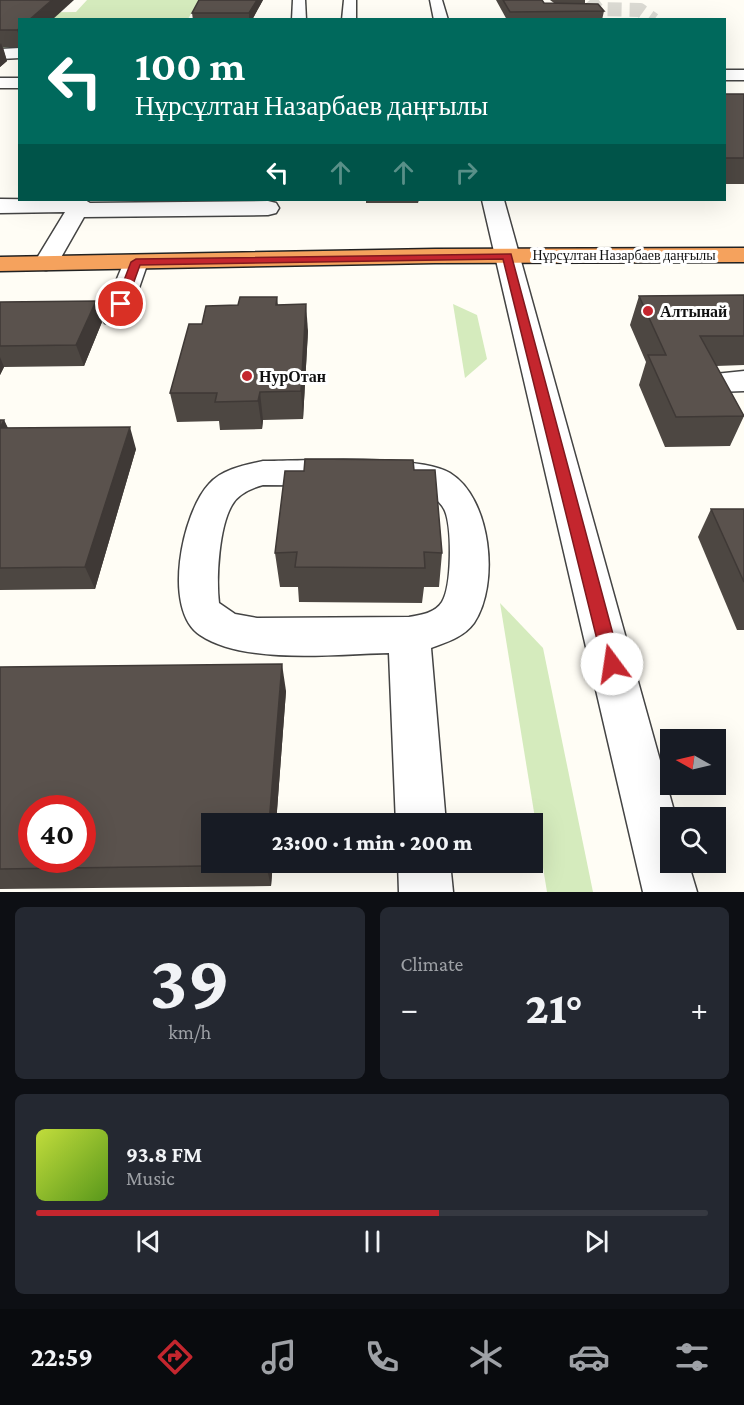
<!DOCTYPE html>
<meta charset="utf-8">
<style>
:root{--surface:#171b24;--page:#242831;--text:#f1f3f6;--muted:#9ea1a6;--line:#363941;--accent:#c4262e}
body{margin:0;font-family:"Crimson Pro",serif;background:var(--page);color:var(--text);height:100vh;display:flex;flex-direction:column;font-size:22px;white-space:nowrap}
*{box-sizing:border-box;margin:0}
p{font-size:20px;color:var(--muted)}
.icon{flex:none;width:33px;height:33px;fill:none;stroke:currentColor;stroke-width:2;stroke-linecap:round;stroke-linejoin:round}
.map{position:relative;height:892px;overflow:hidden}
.drawer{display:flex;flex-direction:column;gap:15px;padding:15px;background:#0d0f14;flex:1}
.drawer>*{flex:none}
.top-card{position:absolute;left:18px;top:18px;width:708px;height:183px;border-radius:0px;box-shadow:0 6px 24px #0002;background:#00695c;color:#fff;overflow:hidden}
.needle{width:39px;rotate:278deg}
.tools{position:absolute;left:660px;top:729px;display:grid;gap:12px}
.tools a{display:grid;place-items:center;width:66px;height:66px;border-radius:0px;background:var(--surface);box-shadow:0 6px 24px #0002;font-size:30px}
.speed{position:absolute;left:18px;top:795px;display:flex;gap:12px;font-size:30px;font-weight:700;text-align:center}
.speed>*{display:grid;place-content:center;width:78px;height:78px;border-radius:50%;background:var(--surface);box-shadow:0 6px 24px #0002;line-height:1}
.speed .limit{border:9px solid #d22;background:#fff;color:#111}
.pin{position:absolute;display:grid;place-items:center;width:51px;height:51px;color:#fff;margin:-26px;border:3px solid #fff;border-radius:50%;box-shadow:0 2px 6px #0007}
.me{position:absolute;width:66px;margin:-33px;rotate:346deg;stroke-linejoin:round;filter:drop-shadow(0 0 4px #0008)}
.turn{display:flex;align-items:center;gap:21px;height:126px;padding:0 18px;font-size:27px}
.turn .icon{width:78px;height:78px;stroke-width:2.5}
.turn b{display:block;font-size:42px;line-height:51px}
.lanes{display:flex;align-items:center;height:57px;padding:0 18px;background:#0003;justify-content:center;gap:30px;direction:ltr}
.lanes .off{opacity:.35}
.big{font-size:45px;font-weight:800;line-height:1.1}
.drawer .card{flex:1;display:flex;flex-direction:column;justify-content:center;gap:9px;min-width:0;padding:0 21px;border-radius:9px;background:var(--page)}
.drawer .dial{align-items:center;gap:0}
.dial b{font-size:78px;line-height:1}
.song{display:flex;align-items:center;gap:18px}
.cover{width:72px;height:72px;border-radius:9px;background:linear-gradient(135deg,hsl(70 70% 55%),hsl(90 70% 35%))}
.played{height:6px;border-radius:3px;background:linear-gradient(90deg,var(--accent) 60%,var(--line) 60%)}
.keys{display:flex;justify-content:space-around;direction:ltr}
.heat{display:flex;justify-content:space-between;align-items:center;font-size:33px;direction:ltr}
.drawer .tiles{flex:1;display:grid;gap:15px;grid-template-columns:1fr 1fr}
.card:last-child{grid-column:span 2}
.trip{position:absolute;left:201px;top:813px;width:342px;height:60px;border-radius:0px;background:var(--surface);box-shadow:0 6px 24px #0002;font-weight:800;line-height:60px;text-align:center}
.tab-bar{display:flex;height:96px;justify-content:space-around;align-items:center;background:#090b0e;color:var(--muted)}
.tab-bar .icon{width:42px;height:42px}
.tab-bar .active{color:var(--accent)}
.tab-bar b{font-size:27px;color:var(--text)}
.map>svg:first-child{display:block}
.green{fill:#d5ebbd}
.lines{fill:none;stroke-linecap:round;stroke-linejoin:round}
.minor-tunnel{stroke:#dbdad3;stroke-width:14;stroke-dasharray:14 8;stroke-linecap:butt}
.minor-casing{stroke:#444;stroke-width:3}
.highway-casing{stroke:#222;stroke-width:3}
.minor{fill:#fff;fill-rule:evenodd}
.highway{fill:#f5a25d;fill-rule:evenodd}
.wall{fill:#4d4742}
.shaded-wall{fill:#3f3936}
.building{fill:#5a524d;stroke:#3f3936;stroke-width:1.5;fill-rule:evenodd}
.route{fill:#c4262e;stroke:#7f191e;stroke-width:1.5}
.poi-dot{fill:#c4262e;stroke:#fff;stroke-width:2}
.labels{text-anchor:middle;stroke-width:6;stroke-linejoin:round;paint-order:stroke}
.far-street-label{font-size:14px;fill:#111;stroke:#fff}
.poi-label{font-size:16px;font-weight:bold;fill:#111;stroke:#fff;text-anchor:start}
</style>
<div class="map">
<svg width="744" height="892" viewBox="0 0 744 892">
<rect width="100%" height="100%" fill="#fffdf5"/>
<!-- green -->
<g class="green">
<path d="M87 0H199L188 19 20 20 19 48 0 49V13L76 12Z"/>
<path d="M453 304 477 315 487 359 465 378Z"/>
<path d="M500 603 543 648 593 892H547Z"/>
</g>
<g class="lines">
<!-- minor-tunnel -->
<path class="minor-tunnel" d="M590 0 597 9 640 10 654 20"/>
<!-- minor casing -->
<g class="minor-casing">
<g id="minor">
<path d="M293 0H305L306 20H292Z"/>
<path d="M344 0H356V20H342Z"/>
<path d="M430 0H442L448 20H434Z"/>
<path d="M20 48V58L0 59V49Z"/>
<rect x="724" y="70" width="20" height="10"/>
<rect x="0" y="78" width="20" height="10"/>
<path d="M0 199 85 200 90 203 268 201 276 203 279 208 276 213 268 215 84 217 55 268 46 270 37 268 34 263 65 212 0 213Z"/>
<path d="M482 200H504L676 818H670V862H688L697 892H643Z"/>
<path d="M136 255 145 257 148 262 129 317 125 323 115 325 105 323 101 317 124 262 127 257Z"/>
<path d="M744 371V391L716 392 705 389 701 382 705 375Z"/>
<path d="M263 461C304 461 418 454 450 473 491 498 500 584 474 623 464 637 447 642 431 648L446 824H396L389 653C336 654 244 665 200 635 162 610 182 513 209 484 222 469 245 465 263 461ZM263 485 413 486C424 490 440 499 445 511 452 528 452 586 442 602 435 613 421 615 409 617L257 618 235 614 219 603C216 578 219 527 232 505 238 494 252 488 263 485Z"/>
<path d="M398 862H450L453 892H399Z"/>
</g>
</g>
<!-- highway casing -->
<g class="highway-casing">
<path id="highway" d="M744 248V262L435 263 0 271V257L435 249Z"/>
</g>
<!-- minor -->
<use href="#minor" class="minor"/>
<!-- highway -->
<use href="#highway" class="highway"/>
</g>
<!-- wall -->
<g class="wall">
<path d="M0 0 20 20V47H3L7 61 0 67Z"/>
<path d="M263 0 252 20H193L192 13Z"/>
<path d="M496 0H542L544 3 604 11 602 20H507Z"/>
<path d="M550 0H585V3H554Z"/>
<rect x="724" y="94" width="20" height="90"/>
<path d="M366 200H419L418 203H366Z"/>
<path d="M744 295V365L716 366 744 416 730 446 665 447 639 385 646 362 630 325 639 296Z"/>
<path d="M277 297 278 305 308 331 303 419 263 420 262 429 220 430 219 421 177 422 170 393 202 324 238 305Z"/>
<path d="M0 302 102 322 84 366 4 367 0 375Z"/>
<path d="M0 420H4L8 428 136 449 95 589 0 590Z"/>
<path d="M414 470 442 553 439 587H424L422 603 299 602 298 587H280L275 553Z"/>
<path d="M711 509H744V630H737L698 537Z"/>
<path d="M0 667 286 691 276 824H212L273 862 271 886 0 889Z"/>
</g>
<!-- shaded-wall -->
<g class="shaded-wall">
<path d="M52 0H74L52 20H29Z"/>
<path d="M257 0H263L252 20H249V13Z"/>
<path d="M20 28V39L17 30Z"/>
<path d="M1 43 7 61 0 67V45Z"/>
<path d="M96 301 102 322 84 366 76 345Z"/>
<path d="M306 304 308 331 303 419 301 391Z"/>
<path d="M0 357 4 367 0 375Z"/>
<path d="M260 392 263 420 262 429 258 401Z"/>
<path d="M4 420 14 442 0 428Z"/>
<path d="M130 427 136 449 95 589 85 567Z"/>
<path d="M282 664 286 691 276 824H269Z"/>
<path d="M266 862H273L271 886 266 865Z"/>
</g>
<!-- building -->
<g class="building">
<path d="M0 0H52L29 20H20V28L17 30H0Z"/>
<path d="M199 0H257L249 13H192Z"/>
<path d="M503 0H542L544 3 598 4 604 11 510 12Z"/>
<rect x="724" y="94" width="20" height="64"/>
<path d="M744 295V336H700L744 416 676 417 648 355H666L639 296Z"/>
<path d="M240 297H277L276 305 306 304 301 391 260 392 258 401 215 402 217 393H170L189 324H202L206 306 238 305Z"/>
<path d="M96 301 76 345 0 346V302Z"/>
<path d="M0 420H4L0 428 130 427 85 567 0 568Z"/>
<path d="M305 459 413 460 414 470H435L442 553 424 552 425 568 295 567 297 552 275 553 285 471H304Z"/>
<path d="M711 509H744V582Z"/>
<path d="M282 664 269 824H212V862H266V865L0 869V667ZM32 808H82V860H32Z"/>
</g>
<!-- route -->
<path class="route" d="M511 254 621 664 618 670 612 672 606 670 603 664 503 259 140 265 126 304 121 307 115 304 131 262 136 259Z"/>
<!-- markers -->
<g class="poi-dot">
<circle cx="648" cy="311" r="6"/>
<circle cx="247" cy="376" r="6"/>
</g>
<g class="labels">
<!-- far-street labels -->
<g class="far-street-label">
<text x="624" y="260">Нұрсұлтан Назарбаев даңғылы</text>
</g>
<!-- poi labels -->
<g class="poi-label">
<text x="660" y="317">Алтынай</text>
<text x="259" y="382">НурОтан</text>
</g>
</g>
</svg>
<div class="tools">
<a><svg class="needle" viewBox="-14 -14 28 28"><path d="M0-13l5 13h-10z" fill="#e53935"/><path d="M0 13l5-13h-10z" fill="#9ea1a6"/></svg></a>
<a><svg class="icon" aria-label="search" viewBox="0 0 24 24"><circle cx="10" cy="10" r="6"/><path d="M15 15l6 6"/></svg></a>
</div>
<div class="speed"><div class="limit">40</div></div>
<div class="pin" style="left:121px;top:304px;background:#d93025"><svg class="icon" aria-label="arrive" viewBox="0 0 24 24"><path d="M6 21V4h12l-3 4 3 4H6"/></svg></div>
<svg class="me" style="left:612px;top:664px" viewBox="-20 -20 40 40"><circle r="19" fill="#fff"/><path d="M0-13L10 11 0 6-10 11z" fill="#c4262e"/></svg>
<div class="trip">23:00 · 1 min · 200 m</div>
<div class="top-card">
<div class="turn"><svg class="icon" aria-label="left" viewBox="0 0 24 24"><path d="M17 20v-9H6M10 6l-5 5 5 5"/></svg><div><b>100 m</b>Нұрсұлтан Назарбаев даңғылы</div></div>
<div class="lanes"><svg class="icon" aria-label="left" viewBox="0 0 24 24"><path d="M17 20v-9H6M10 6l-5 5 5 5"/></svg><svg class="icon off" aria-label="ahead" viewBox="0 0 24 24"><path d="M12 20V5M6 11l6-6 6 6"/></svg><svg class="icon off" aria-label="ahead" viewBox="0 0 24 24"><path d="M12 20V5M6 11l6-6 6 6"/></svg><svg class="icon off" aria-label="right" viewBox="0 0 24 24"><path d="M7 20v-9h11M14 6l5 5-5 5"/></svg></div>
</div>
</div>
<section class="drawer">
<div class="tiles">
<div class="card dial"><b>39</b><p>km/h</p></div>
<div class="card"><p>Climate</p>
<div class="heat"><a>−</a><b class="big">21°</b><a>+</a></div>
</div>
<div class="card">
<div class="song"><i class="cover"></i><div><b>93.8 FM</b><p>Music</p></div></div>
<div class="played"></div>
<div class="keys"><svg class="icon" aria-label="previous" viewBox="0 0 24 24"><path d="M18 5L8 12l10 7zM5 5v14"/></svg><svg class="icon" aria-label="pause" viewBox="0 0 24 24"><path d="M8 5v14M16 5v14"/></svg><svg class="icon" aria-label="next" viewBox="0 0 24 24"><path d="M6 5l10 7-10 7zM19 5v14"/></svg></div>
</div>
</div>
</section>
<nav class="tab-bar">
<b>22:59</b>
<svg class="icon active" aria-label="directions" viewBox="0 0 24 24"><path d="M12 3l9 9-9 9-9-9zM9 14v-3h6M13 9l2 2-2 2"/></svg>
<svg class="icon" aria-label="music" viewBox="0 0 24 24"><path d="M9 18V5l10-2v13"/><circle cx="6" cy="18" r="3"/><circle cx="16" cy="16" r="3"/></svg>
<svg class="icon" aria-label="phone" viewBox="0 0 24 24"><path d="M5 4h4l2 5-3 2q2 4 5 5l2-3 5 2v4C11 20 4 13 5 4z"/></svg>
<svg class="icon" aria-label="climate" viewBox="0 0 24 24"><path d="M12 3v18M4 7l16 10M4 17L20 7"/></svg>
<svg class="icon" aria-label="car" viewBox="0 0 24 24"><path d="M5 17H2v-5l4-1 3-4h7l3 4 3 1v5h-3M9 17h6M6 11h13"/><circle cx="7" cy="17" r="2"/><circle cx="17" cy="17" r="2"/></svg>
<svg class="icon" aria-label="filters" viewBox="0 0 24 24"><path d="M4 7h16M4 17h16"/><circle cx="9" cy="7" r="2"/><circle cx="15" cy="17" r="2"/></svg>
</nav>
